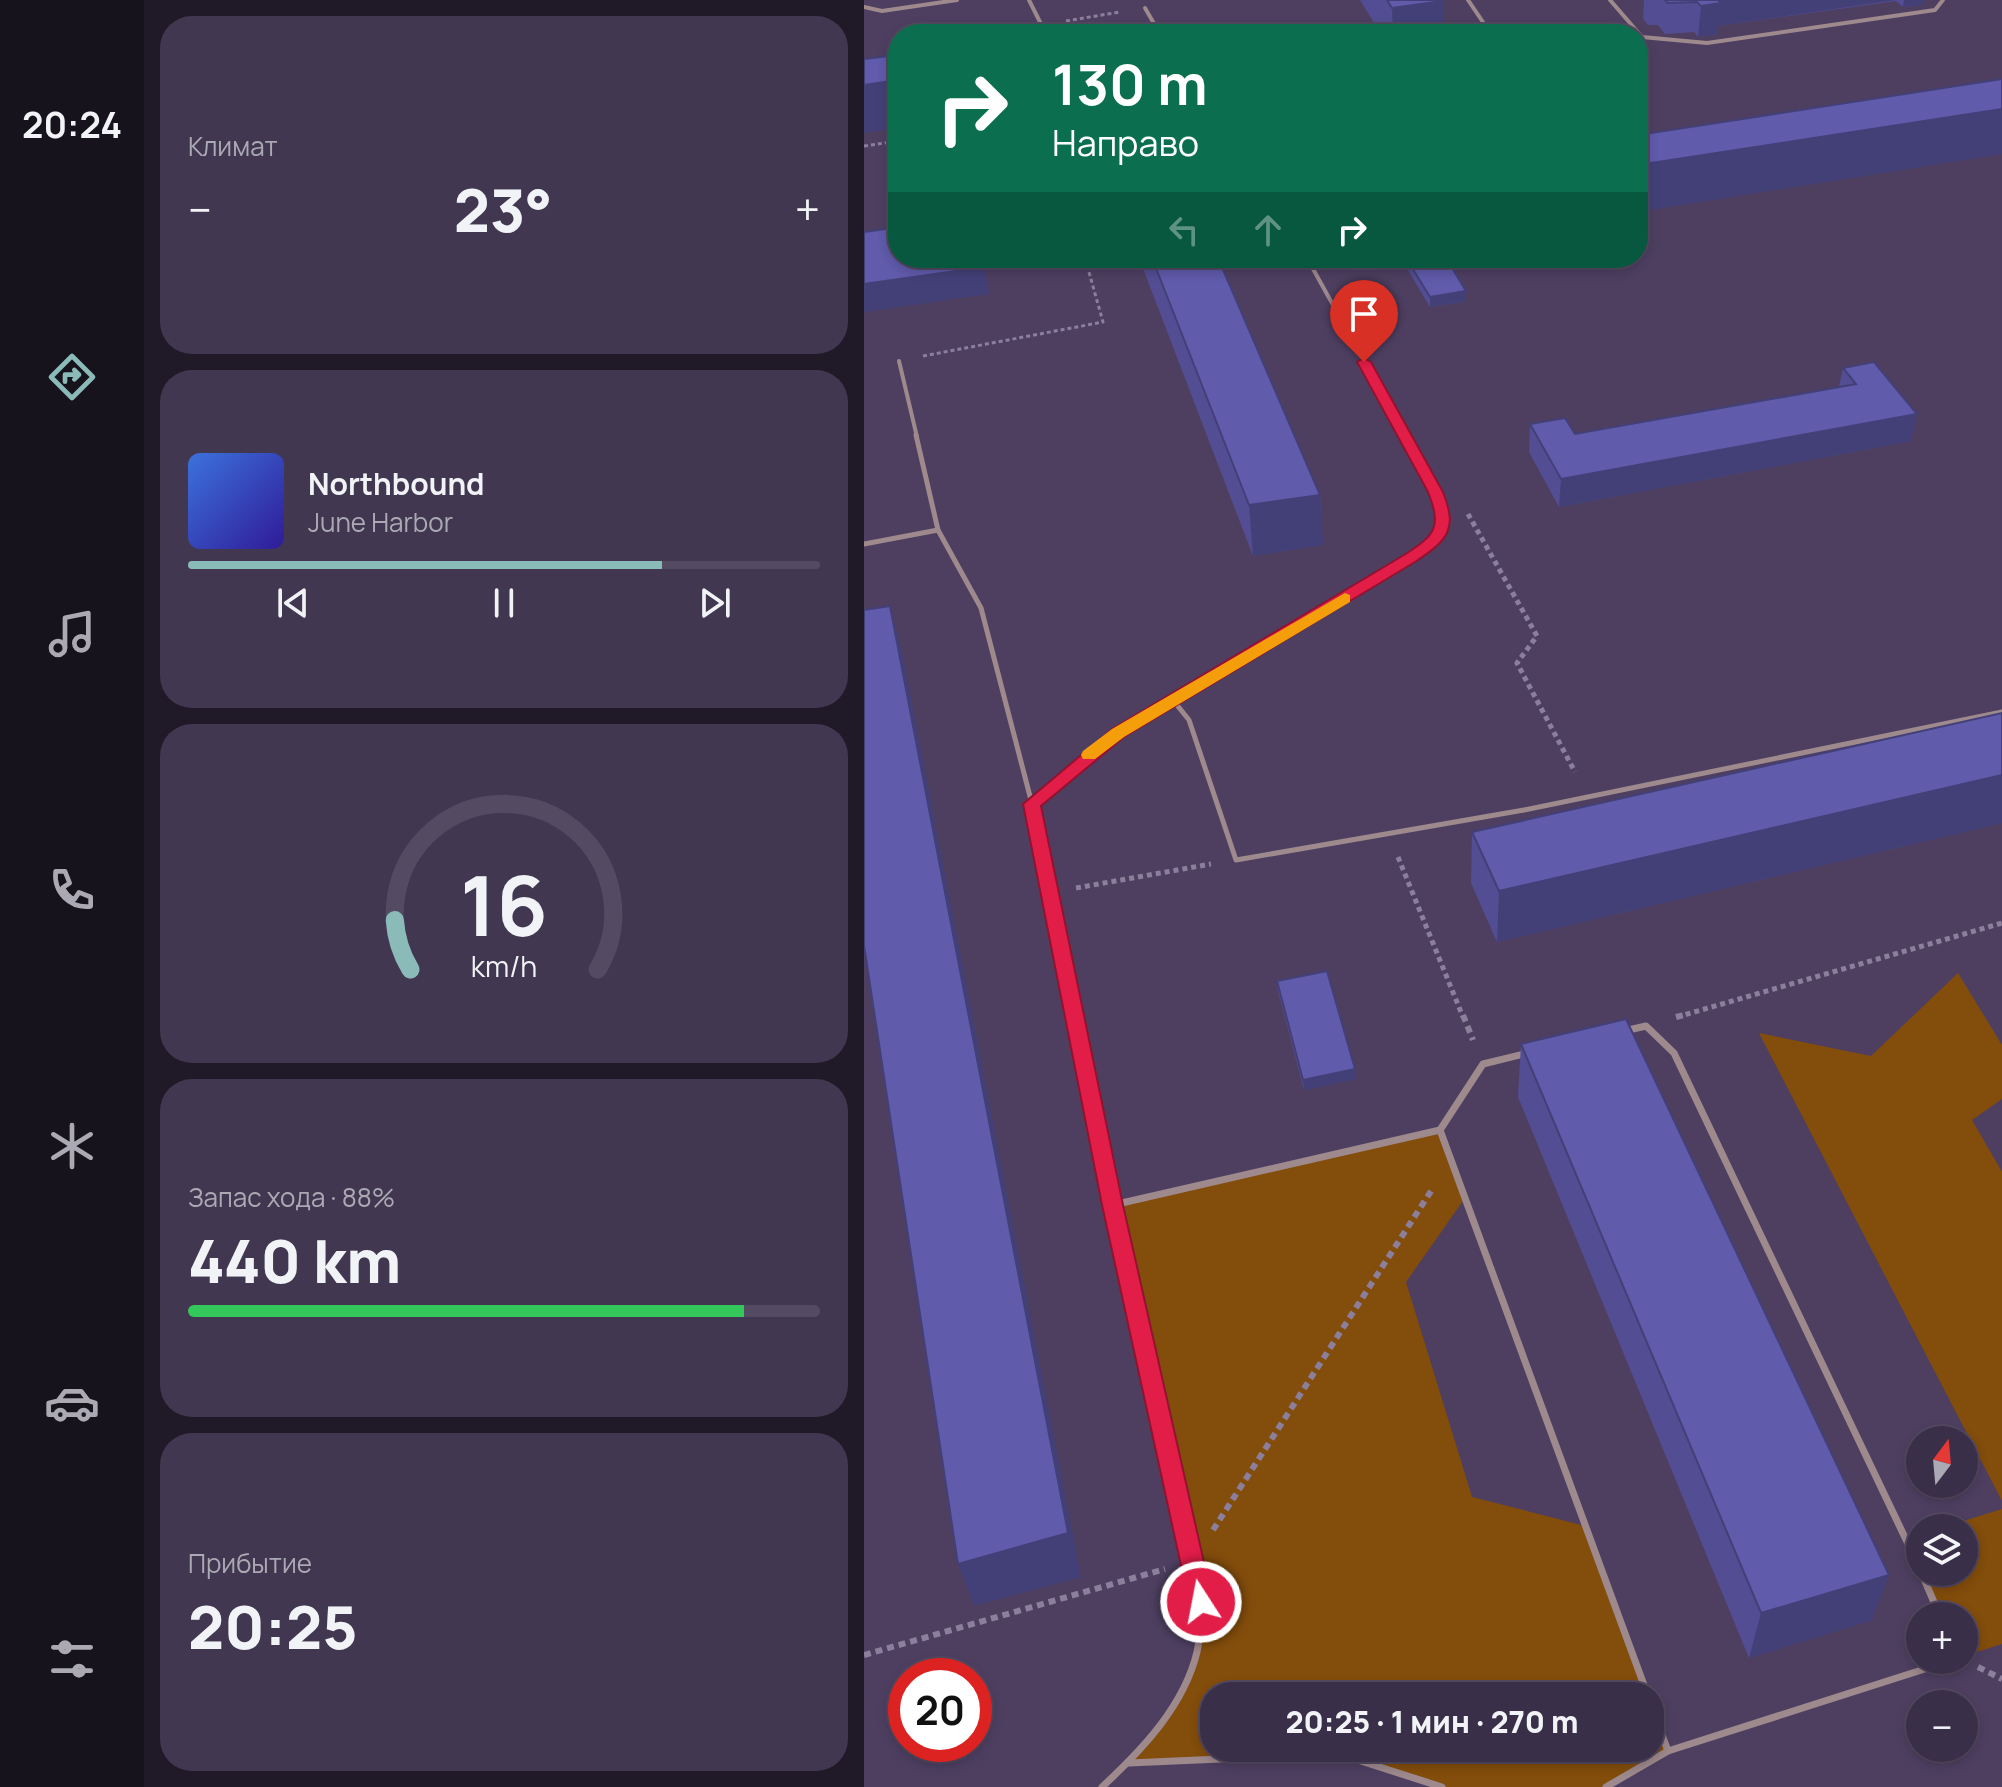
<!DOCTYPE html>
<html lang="ru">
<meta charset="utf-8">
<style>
:root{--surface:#3a2f49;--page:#413750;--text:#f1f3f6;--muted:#aba9b4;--line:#544a61;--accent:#8bbbb9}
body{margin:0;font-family:Manrope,sans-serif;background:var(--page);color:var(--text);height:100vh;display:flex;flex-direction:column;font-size:30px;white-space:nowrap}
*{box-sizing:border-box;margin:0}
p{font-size:26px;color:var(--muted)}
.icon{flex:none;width:44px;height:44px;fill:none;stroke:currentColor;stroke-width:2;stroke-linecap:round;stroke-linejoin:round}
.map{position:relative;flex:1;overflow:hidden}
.sheet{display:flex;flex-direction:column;gap:16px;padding:16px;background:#201a28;width:720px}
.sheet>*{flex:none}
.hud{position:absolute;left:24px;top:24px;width:760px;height:244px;border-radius:32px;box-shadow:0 4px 12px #0003,0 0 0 2px var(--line);background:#0b6e4f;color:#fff;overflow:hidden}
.needle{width:52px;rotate:16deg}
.controls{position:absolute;left:1042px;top:1426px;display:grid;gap:16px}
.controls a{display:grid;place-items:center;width:72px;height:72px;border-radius:50%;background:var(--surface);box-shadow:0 4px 12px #0003,0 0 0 2px var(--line);font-size:40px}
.speed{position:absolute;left:24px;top:1658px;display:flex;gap:16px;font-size:40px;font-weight:700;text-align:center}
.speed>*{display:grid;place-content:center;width:104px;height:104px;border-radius:50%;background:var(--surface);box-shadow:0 4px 12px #0003,0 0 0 2px var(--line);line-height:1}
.speed .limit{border:12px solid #d22;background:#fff;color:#111}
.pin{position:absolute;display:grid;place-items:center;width:68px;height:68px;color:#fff;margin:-82px -34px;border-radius:50% 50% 50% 0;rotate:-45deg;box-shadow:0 0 8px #0007}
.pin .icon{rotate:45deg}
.me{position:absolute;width:88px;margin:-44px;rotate:349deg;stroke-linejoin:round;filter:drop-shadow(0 0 6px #0008)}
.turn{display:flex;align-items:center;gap:28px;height:168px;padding:0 32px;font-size:36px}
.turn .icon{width:104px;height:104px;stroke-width:2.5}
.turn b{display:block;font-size:56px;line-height:68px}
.lanes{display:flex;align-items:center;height:76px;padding:0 32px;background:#0003;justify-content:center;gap:40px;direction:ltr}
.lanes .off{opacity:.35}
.big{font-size:60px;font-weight:800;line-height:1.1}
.sheet .tile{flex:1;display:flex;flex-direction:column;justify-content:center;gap:12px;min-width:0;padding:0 28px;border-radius:32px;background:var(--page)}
.sheet .dial{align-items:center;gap:0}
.dial svg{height:208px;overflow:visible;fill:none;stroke:var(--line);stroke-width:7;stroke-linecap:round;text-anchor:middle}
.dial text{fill:var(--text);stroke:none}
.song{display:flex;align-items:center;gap:24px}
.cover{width:96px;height:96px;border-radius:12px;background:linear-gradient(135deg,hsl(220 70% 55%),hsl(250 70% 35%))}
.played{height:8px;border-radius:4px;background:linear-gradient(90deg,var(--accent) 75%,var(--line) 75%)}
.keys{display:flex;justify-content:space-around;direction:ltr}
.heat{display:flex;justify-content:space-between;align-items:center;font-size:44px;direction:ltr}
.charge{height:12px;border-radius:6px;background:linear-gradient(90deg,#34c759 88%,var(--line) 0)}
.trip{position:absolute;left:336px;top:1682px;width:464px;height:80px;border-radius:32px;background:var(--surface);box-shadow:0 4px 12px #0003,0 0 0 2px var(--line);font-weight:800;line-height:80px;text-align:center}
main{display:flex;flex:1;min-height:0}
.dock{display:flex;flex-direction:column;width:144px;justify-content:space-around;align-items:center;background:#17131d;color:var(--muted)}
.dock .icon{width:56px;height:56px}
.dock .active{color:var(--accent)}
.dock b{font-size:36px;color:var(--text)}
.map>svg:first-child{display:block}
.green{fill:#834d0b}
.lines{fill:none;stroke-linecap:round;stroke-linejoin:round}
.path-far2{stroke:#8c7f9c;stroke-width:3;stroke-dasharray:4 3;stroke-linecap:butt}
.path-far1{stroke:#8c7f9c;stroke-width:5;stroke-dasharray:5 4;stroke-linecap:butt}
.path{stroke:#8c7f9c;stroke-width:6;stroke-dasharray:7 5;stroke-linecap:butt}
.lane-far2{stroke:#9e898d;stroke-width:4}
.lane-far1{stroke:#9e898d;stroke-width:5}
.lane{stroke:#9e898d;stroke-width:7}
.wall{fill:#534e93}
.shaded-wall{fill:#434078}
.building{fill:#605bab;stroke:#434078;stroke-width:2}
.route{fill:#e11d48;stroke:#92132f;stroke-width:2}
.slow{fill:#f59e0b}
</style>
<main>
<nav class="dock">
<b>20:24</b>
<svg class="icon active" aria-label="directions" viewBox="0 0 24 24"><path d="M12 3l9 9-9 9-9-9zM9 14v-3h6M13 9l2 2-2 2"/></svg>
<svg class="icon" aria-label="music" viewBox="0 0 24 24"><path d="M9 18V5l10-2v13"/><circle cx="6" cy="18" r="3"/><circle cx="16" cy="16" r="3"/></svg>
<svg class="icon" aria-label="phone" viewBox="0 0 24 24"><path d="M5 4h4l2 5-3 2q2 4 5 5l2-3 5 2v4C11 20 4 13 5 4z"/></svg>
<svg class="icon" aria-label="climate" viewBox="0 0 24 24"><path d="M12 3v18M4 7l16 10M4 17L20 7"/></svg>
<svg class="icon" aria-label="car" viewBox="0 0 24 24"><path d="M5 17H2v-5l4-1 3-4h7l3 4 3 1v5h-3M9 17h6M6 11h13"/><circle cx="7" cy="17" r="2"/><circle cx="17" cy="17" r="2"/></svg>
<svg class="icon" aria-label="filters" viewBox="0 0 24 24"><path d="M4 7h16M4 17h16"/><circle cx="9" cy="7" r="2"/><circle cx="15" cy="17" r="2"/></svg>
</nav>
<section class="sheet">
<div class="tile"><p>Климат</p>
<div class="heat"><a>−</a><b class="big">23°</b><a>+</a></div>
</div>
<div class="tile">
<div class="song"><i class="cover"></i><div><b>Northbound</b><p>June Harbor</p></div></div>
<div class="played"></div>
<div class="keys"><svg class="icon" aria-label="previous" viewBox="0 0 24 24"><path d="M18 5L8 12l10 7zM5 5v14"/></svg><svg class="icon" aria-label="pause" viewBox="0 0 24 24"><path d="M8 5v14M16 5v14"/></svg><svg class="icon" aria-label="next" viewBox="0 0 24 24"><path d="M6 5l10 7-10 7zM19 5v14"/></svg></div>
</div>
<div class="tile dial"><svg viewBox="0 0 100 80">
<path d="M14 69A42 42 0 1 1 86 69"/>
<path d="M14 69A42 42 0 0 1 8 50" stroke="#8bbbb9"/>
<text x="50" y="56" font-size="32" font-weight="700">16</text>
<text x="50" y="72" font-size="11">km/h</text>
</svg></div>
<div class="tile"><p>Запас хода · 88%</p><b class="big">440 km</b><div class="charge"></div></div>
<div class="tile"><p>Прибытие</p><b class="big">20:25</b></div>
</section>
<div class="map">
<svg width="1138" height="1787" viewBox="0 0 1138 1787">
<rect width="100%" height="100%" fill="#4e3f61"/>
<!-- green -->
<g class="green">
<path d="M1094 973 1138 1045V1099L1108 1120 1138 1172V1501L895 1033 1007 1056Z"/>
<path d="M576 1130 601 1198 542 1282 608 1497 721 1526 784 1696H350V1748H786V1703L804 1751 742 1787H578L475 1754 265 1763 310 1706 333 1652 337 1602 249 1205Z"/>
<path d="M1138 1509V1644L1100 1656V1616H1076L1057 1572H1100V1528H1077Z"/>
</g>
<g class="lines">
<!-- path-far2 -->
<g class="path-far2">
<path d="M202 21 256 12"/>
<path d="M0 146 34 141"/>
<path d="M59 356 239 322 221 258"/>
</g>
<!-- path-far1 -->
<g class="path-far1">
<path d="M604 514 673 636 653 663 711 772"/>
<path d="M534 857 599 1017"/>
<path d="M212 888 347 864"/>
<path d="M813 1017 1138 923"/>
</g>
<!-- path -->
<g class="path">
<path d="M599 1015 609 1040"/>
<path d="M812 1017 820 1015"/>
<path d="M349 1530 569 1188"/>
<path d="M0 1655 301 1569"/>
<path d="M1114 1667 1138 1679"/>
</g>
<!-- lane-far2 -->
<g class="lane-far2">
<path d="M165 0 182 34"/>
<path d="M604 0 627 34"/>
<path d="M746 0 778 37 843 43 1071 10 1079 0"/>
<path d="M0 7 18 11 93 0"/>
<path d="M281 8 296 34"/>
<path d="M443 258 542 437"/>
<path d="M35 361 53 437"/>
</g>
<!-- lane-far1 -->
<g class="lane-far1">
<path d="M52 435 74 530"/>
<path d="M0 544 74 530 117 608 168 804"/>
<path d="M309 700 325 720 372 860 660 810 1138 712"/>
<path d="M211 1017 168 804 210 766 254 733 545 559C555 552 568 545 574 534 590 508 553 458 541 435"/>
</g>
<!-- lane -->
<g class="lane">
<path d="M211 1015 249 1205 337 1602C335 1618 337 1635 333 1652 320 1706 278 1750 238 1787"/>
<path d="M760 1031 782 1026 810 1053 1056 1569"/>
<path d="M664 1053 619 1064 576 1130 784 1696"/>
<path d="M249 1205 576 1130"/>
<path d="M1057 1572 1076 1616"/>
<path d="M786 1703 804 1751"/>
<path d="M265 1763 475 1754 578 1787"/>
<path d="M742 1787 804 1751 1089 1660"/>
</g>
</g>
<!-- wall -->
<g class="wall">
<path d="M496 0H578L579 34H517Z"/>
<path d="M780 0H1059L1058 5 1039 7 1032 1 854 26V34L834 37 830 32 801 34 794 25H784L779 18Z"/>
<path d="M275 258H354L456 495 459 545 389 556Z"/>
<path d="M538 258H582L602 291V301L566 307 538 260Z"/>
<path d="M979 368 1047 441 695 507 665 452 666 424 711 434 975 387Z"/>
<path d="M1138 713V823L633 942 607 883 608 832Z"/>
<path d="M413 981 492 1079 440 1090 414 991Z"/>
<path d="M657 1044 1008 1620 885 1658 654 1097Z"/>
</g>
<!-- shaded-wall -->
<g class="shaded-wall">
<path d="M850 0H1032L854 26V34L834 37 837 6Z"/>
<path d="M1040 0H1059L1058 5 1039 7Z"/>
<path d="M579 1V34H529L528 8Z"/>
<path d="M34 80V128L0 133V85Z"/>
<path d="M1138 109V154L774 212V165Z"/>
<path d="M120 267 125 294 0 312V284Z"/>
<path d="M602 291V301L566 307V297Z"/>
<path d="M1053 414 1047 441 695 507 697 479Z"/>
<path d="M456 495 459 545 389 556 385 505Z"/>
<path d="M26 606 39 657 217 1577 110 1606 94 1564Z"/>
<path d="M1138 775V823L633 942 635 891Z"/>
<path d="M491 1069 492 1079 440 1090 439 1080Z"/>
<path d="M1025 1575 1008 1620 885 1658 897 1613Z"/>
</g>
<!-- building -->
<g class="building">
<path d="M523 0H578L579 1 528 8Z"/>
<path d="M801 0H854L857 3 837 6 833 2 804 3Z"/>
<path d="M198 32 199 34H181Z"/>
<path d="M34 55V80L0 85V59Z"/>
<path d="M1138 79V109L774 165V135Z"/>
<path d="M29 228 34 248V258H118L120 267 0 284V232Z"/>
<path d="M288 258H354L456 495 385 505Z"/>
<path d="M542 258H582L602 291 566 297Z"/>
<path d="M1010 362 1053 414 697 479 666 424 701 418 711 434 992 384 979 368Z"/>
<path d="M26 606 204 1533 94 1564 0 945V610Z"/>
<path d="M1138 713V775L635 891 608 832Z"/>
<path d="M463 971 491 1069 439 1080 413 981Z"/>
<path d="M762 1019 1025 1575 897 1613 657 1044Z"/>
</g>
<!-- route -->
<path class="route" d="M500 358 507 362 579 492C594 530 584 540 551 562L260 737 177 806 259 1205 349 1602 345 1610 337 1613 328 1610 325 1602 238 1205 159 804 248 729 540 555C571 535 578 528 564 492L493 362Z"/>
<!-- slow -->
<path class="slow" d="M481 593 486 595V602L260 737 231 759H219L217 755 219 751 248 729Z"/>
</svg>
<div class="controls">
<a><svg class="needle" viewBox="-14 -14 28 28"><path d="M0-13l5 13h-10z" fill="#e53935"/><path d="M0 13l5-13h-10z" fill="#aba9b4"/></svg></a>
<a><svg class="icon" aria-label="layers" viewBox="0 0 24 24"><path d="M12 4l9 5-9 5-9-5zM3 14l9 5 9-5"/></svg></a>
<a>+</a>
<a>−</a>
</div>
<div class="speed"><div class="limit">20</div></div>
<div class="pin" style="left:500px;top:362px;background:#d93025"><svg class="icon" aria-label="arrive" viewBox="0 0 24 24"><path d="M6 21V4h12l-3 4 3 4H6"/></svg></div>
<svg class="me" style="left:337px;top:1602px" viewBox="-20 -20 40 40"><circle r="17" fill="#e11d48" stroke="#fff" stroke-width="3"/><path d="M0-11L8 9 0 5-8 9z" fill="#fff"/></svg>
<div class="trip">20:25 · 1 мин · 270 m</div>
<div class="hud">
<div class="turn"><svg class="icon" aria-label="right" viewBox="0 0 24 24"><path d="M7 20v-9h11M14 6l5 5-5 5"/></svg><div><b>130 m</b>Направо</div></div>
<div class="lanes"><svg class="icon off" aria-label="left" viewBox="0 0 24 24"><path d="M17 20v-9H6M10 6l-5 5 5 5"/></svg><svg class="icon off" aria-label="ahead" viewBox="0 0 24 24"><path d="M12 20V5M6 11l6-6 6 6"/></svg><svg class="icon" aria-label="right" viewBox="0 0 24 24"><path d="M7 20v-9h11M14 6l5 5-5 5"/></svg></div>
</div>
</div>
</main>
